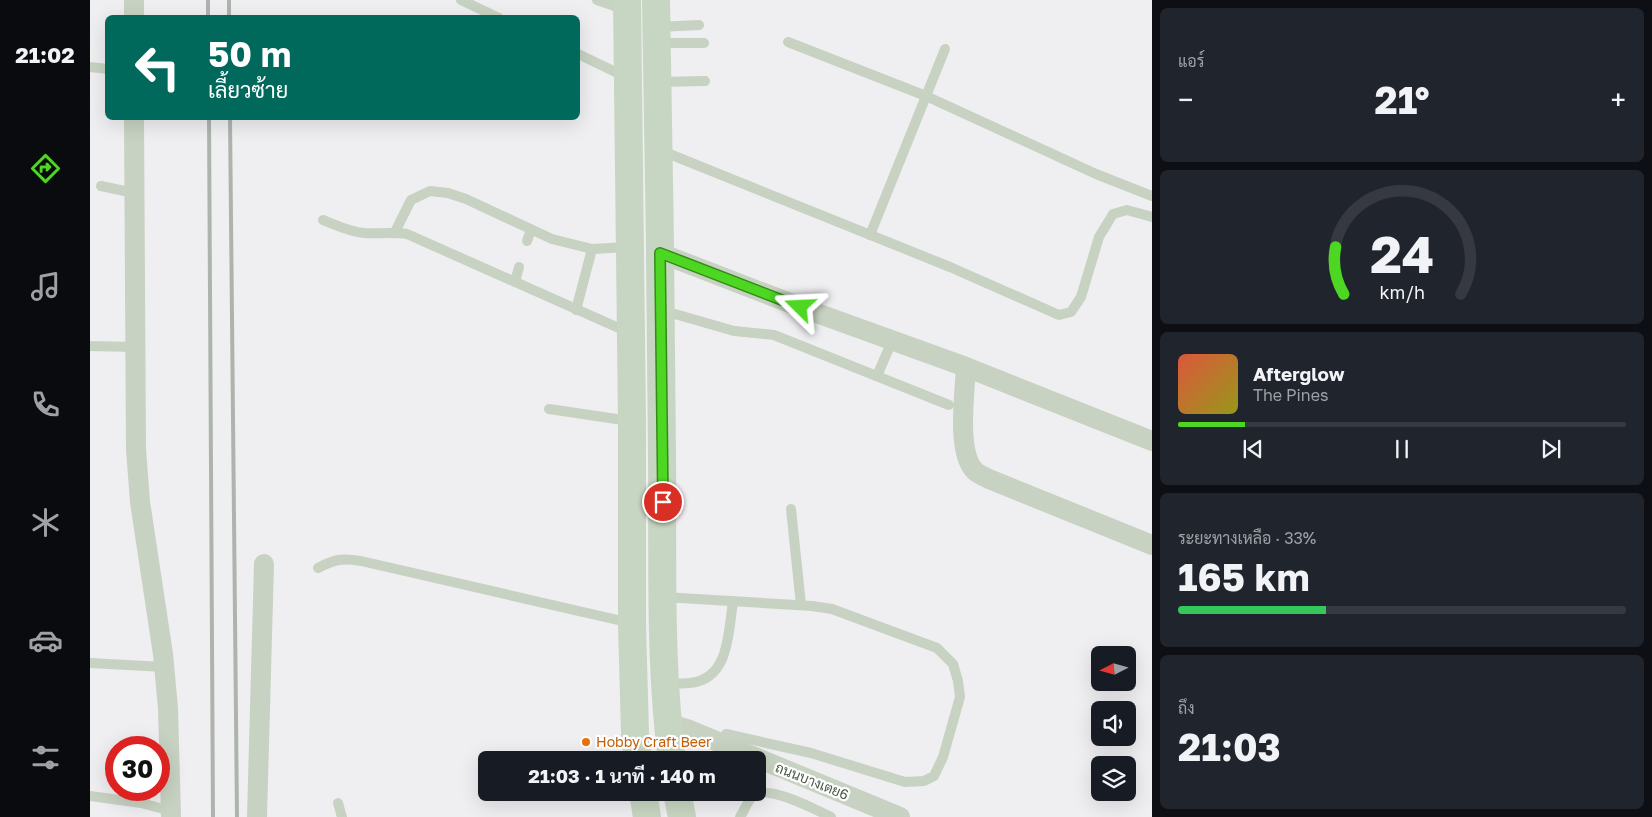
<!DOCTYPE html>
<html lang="th">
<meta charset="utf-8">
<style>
:root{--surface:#171b24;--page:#20242c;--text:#f1f3f6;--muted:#9ea1a6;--line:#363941;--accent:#4dd722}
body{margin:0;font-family:"Golos Text",Sarabun,sans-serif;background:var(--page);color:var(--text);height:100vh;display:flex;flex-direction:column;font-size:19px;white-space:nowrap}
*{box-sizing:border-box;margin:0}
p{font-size:16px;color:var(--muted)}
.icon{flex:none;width:28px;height:28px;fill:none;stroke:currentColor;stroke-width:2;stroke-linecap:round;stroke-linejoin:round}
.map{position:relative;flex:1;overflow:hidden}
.details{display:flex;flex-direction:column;gap:8px;padding:8px;background:#0d0f14;width:500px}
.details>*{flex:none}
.guide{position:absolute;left:15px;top:15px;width:475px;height:105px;border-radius:8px;box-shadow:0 5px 20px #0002;background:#00695c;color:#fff;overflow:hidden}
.needle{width:32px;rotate:264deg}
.fabs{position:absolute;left:1001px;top:646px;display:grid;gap:10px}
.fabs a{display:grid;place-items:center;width:45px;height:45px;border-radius:8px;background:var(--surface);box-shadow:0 5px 20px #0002;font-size:25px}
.speed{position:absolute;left:15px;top:736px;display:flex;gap:10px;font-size:25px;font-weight:700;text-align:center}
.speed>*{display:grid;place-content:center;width:65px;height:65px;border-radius:50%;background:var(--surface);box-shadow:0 5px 20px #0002;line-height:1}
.speed .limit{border:8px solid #d22;background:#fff;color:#111}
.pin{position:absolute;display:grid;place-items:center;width:42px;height:42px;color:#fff;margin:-21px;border:2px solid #fff;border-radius:50%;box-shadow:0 1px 5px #0007}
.me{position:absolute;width:55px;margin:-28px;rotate:291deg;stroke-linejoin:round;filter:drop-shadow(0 0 4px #0008)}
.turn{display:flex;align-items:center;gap:18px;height:105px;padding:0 20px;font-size:22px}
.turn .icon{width:65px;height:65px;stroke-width:2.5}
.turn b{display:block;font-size:35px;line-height:42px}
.big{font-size:38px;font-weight:700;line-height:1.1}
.details .card{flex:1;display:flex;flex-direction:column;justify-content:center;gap:8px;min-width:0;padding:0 18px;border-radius:8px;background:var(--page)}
.details .dial{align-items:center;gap:0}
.dial svg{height:130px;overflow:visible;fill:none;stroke:var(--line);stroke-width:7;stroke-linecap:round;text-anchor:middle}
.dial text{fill:var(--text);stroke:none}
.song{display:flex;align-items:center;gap:15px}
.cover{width:60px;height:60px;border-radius:8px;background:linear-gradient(135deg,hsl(10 70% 55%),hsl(60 70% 35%))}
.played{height:5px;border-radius:2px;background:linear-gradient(90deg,var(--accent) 15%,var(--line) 15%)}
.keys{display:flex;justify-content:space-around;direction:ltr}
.heat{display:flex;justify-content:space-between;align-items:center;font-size:28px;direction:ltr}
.charge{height:8px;border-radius:4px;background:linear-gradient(90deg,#34c759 33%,var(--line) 0)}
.trip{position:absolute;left:388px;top:751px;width:288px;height:50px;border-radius:8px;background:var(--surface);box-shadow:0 5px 20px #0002;font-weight:700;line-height:50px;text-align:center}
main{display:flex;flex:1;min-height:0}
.dock{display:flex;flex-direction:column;width:90px;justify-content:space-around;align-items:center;background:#090b0e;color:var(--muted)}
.dock .icon{width:35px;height:35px}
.dock .on{color:var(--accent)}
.dock b{font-size:22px;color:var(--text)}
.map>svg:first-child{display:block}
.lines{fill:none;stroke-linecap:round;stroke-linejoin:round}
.service{stroke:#c7d2c2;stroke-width:10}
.minor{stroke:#c7d2c2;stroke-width:20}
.secondary{stroke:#c7d6c2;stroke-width:28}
.rail{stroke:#aeb4ad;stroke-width:4}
.route-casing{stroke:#328c16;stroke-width:12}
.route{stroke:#4dd722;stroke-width:9}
.food-dot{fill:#e8710a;stroke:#fff;stroke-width:2}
.labels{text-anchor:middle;stroke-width:4.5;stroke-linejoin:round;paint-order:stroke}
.food-label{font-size:14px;fill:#c56008;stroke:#fff;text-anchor:start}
.street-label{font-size:14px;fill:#4d5a47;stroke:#fff}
</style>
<main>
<nav class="dock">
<b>21:02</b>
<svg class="icon on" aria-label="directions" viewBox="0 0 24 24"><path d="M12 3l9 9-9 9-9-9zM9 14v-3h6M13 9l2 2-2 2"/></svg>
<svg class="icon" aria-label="music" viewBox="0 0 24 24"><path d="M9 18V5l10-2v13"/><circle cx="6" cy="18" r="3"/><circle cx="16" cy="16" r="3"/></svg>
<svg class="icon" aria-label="phone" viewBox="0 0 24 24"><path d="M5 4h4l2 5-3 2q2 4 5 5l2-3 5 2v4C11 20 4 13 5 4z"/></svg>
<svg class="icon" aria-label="climate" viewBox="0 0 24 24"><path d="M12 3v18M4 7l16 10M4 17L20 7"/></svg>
<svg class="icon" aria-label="car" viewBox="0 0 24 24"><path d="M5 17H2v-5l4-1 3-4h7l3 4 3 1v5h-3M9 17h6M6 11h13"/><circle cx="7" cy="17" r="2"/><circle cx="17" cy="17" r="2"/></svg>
<svg class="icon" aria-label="filters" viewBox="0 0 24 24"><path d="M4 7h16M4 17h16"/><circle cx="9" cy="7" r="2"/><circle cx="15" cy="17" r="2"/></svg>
</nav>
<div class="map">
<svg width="1062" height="817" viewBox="0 0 1062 817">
<rect width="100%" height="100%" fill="#efeef1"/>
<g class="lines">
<!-- service -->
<g class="service">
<path d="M371 0 409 18"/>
<path d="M507 0 536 10"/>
<path d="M568 27 609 25"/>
<path d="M698 42 836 96 1006 174 1062 196"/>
<path d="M567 43H614"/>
<path d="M488 54 536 77"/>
<path d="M0 67 18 69"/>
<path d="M568 82 615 81"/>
<path d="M572 151 860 267 969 315 981 312 991 297 1009 237 1023 214 1037 210 1062 217"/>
<path d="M11 186 44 193"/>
<path d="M233 220C246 225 260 232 274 233 288 234 302 232 317 234L540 333"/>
<path d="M305 232 321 200 340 191 358 193 376 199 462 239 502 249 538 247"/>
<path d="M780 235 855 49"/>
<path d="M437 241 441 230"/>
<path d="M425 282 429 267"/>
<path d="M486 310 502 249"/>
<path d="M571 310 644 331 684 335 859 405"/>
<path d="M0 346 45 347"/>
<path d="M787 376 802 341"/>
<path d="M459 409 540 421"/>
<path d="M701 509 711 605"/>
<path d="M228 568C245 559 252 558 271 561L541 623"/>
<path d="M573 597 722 606 742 609 847 648 863 664 868 681 870 697 853 757 844 776 834 781 815 782 721 753 636 734"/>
<path d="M0 663 74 667"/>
<path d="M576 683C584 683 592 684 600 683 640 679 638 632 643 602"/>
<path d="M0 796 51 803 81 811"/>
<path d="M248 803 252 817"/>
<path d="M650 817C654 811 657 802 662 797 675 782 726 810 741 817"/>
</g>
<!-- minor -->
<g class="minor">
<path d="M44 18V0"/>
<path d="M44 118 46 449 50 502 73 654 78 708 81 817"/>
<path d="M570 253 710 307 876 367 1062 441"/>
<path d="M876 367C875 392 866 453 885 471 888 474 895 477 899 479L1062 545"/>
<path d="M577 723 597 729 810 817"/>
<path d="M167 817 174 564"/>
</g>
<!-- secondary -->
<g class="secondary">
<path d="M537 0 542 422V624L545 733 548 760"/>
<path d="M566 0C569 152 571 303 572 455 573 555 569 661 582 760"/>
<path d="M553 792 557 817"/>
<path d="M587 792 592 817"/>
</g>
<!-- rail -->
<g class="rail">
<path d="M118 0V18"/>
<path d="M139 0V18"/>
<path d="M119 118 123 817"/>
<path d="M140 118 147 817"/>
</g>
</g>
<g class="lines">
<!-- route casing -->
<g class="route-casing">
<path id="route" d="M573 502 570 253 710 307"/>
</g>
<!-- route -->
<use href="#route" class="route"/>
</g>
<!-- markers -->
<circle class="food-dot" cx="496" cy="742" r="5"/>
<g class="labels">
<!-- food labels -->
<g class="food-label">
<text x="506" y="747">Hobby Craft Beer</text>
</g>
<!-- street labels -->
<g class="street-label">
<text transform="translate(722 781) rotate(22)" y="5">ถนนบางเตย6</text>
</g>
</g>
</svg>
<div class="fabs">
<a><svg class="needle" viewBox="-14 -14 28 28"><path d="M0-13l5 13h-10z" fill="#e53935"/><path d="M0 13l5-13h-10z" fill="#9ea1a6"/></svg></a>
<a><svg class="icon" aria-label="sound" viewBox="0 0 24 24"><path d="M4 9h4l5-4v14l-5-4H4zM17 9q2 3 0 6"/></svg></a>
<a><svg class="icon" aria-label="layers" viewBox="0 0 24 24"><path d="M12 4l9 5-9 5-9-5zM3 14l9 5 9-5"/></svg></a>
</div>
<div class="speed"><div class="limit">30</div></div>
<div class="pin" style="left:573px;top:502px;background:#d93025"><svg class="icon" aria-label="arrive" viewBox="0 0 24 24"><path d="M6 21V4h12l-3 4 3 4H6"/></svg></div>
<svg class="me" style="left:710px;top:307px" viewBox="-20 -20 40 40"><path d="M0-17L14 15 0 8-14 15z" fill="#4dd722" stroke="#fff" stroke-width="4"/></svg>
<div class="trip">21:03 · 1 นาที · 140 m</div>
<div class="guide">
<div class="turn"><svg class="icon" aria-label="left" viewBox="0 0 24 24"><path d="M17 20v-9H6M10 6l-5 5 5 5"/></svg><div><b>50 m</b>เลี้ยวซ้าย</div></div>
</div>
</div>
<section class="details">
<div class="card"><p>แอร์</p>
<div class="heat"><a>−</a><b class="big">21°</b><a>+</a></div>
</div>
<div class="card dial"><svg viewBox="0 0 100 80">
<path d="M14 69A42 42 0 1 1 86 69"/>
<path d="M14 69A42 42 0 0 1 9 40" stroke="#4dd722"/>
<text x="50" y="56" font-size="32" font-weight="700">24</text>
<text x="50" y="72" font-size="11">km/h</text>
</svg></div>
<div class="card">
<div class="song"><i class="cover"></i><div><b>Afterglow</b><p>The Pines</p></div></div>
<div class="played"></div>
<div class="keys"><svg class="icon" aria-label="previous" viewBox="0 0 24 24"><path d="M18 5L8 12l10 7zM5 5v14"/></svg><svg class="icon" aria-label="pause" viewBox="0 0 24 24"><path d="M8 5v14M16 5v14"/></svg><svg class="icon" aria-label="next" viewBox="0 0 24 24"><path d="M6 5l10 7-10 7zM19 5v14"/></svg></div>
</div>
<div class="card"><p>ระยะทางเหลือ · 33%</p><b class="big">165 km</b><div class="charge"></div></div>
<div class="card"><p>ถึง</p><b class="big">21:03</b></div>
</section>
</main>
